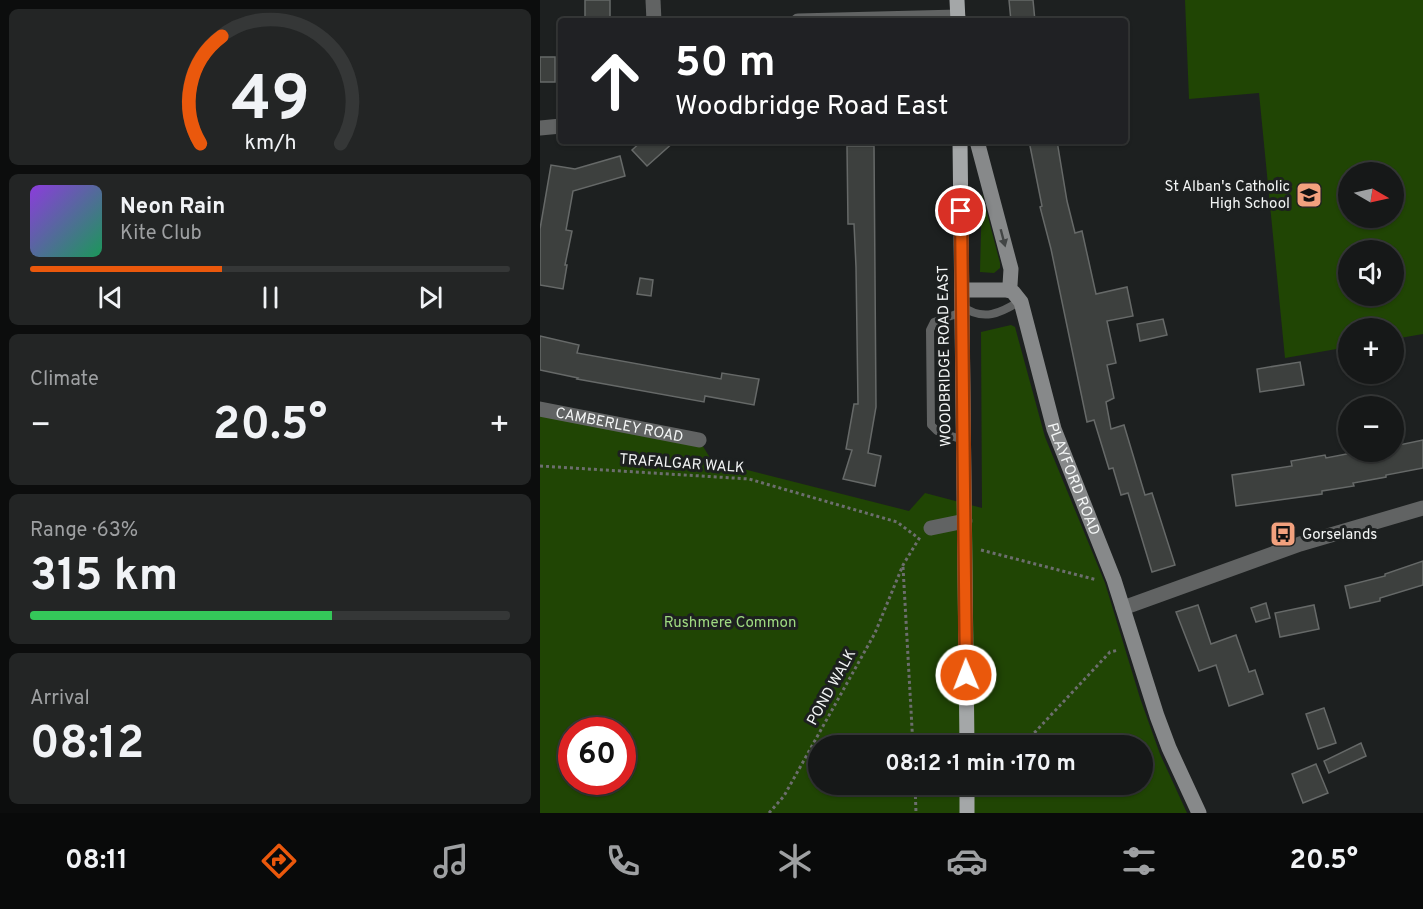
<!DOCTYPE html>
<meta charset="utf-8">
<style>
:root{--surface:#161818;--page:#232525;--text:#f1f3f6;--muted:#9ea0a2;--line:#353737;--accent:#ea580c}
body{margin:0;font-family:Overpass,sans-serif;background:var(--page);color:var(--text);height:100vh;display:flex;flex-direction:column;font-size:22px;white-space:nowrap}
*{box-sizing:border-box;margin:0}
p{font-size:20px;color:var(--muted)}
.icon{flex:none;width:33px;height:33px;fill:none;stroke:currentColor;stroke-width:2;stroke-linecap:round;stroke-linejoin:round}
.map{position:relative;flex:1;overflow:hidden}
.side{display:flex;flex-direction:column;gap:9px;padding:9px;background:#0c0d0d;width:540px}
.side>*{flex:none}
.guide{position:absolute;left:18px;top:18px;width:570px;height:126px;border-radius:6px;box-shadow:0 2px 4px #0004,0 0 0 2px var(--line);background:#202124;color:#fff;overflow:hidden}
.needle{width:39px;rotate:99deg}
.buttons{position:absolute;left:798px;top:162px;display:grid;gap:12px}
.buttons a{display:grid;place-items:center;width:66px;height:66px;border-radius:50%;background:var(--surface);box-shadow:0 2px 4px #0004,0 0 0 2px var(--line);font-size:30px}
.speed{position:absolute;left:18px;top:717px;display:flex;gap:12px;font-size:30px;font-weight:700;text-align:center}
.speed>*{display:grid;place-content:center;width:78px;height:78px;border-radius:50%;background:var(--surface);box-shadow:0 2px 4px #0004,0 0 0 2px var(--line);line-height:1}
.speed .limit{border:9px solid #d22;background:#fff;color:#111}
.pin{position:absolute;display:grid;place-items:center;width:51px;height:51px;color:#fff;margin:-26px;border:3px solid #fff;border-radius:50%;box-shadow:0 2px 6px #0007}
.me{position:absolute;width:66px;margin:-33px;rotate:359deg;stroke-linejoin:round;filter:drop-shadow(0 0 4px #0008)}
.turn{display:flex;align-items:center;gap:21px;height:126px;padding:0 18px;font-size:27px}
.turn .icon{width:78px;height:78px;stroke-width:2.5}
.turn b{display:block;font-size:42px;line-height:51px}
.big{font-size:45px;font-weight:700;line-height:1.1}
.side .card{flex:1;display:flex;flex-direction:column;justify-content:center;gap:9px;min-width:0;padding:0 21px;border-radius:9px;background:var(--page)}
.side .dial{align-items:center;gap:0}
.dial svg{height:156px;overflow:visible;fill:none;stroke:var(--line);stroke-width:7;stroke-linecap:round;text-anchor:middle}
.dial text{fill:var(--text);stroke:none}
.song{display:flex;align-items:center;gap:18px}
.cover{width:72px;height:72px;border-radius:9px;background:linear-gradient(135deg,hsl(270 70% 55%),hsl(150 70% 35%))}
.played{height:6px;border-radius:3px;background:linear-gradient(90deg,var(--accent) 40%,var(--line) 40%)}
.keys{display:flex;justify-content:space-around;direction:ltr}
.heat{display:flex;justify-content:space-between;align-items:center;font-size:33px;direction:ltr}
.charge{height:9px;border-radius:4px;background:linear-gradient(90deg,#34c759 63%,var(--line) 0)}
.trip{position:absolute;left:268px;top:735px;width:345px;height:60px;border-radius:30px;background:var(--surface);box-shadow:0 2px 4px #0004,0 0 0 2px var(--line);font-weight:700;line-height:60px;text-align:center}
.tab-bar{display:flex;height:96px;justify-content:space-around;align-items:center;background:#090a0a;color:var(--muted)}
.tab-bar .icon{width:42px;height:42px}
.tab-bar .selected{color:var(--accent)}
.tab-bar b{font-size:27px;color:var(--text)}
main{display:flex;flex:1;min-height:0}
.map>svg:first-child{display:block}
.green{fill:#204504;fill-rule:evenodd}
.building{fill:#3d403e;stroke:#666968;stroke-width:1.5}
.lines{fill:none;stroke-linecap:round;stroke-linejoin:round}
.path{stroke:#6c6e6e;stroke-width:3;stroke-dasharray:3 3;stroke-linecap:butt}
.lane{stroke:#616363;stroke-width:8}
.street{stroke:#616363;stroke-width:15}
.secondary{stroke:#87898a;stroke-width:15}
.primary{stroke:#a4a7a8;stroke-width:15}
.oneway{fill:#424545}
.route-casing{stroke:#983908;stroke-width:15}
.route{stroke:#ea580c;stroke-width:10}
.labels{text-anchor:middle;stroke-width:6;stroke-linejoin:round;paint-order:stroke}
.poi-label{font-size:15px;fill:#f3f5f5;stroke:#1d2020;text-anchor:end}
.street-label{font-size:15px;fill:#f3f5f5;stroke:#1d2020}
.park-label{font-size:15px;fill:#9ed980;stroke:#1d2020}
</style>
<main>
<section class="side">
<div class="card dial"><svg viewBox="0 0 100 80">
<path d="M14 69A42 42 0 1 1 86 69"/>
<path d="M14 69A42 42 0 0 1 25 14" stroke="#ea580c"/>
<text x="50" y="56" font-size="32" font-weight="700">49</text>
<text x="50" y="72" font-size="11">km/h</text>
</svg></div>
<div class="card">
<div class="song"><i class="cover"></i><div><b>Neon Rain</b><p>Kite Club</p></div></div>
<div class="played"></div>
<div class="keys"><svg class="icon" aria-label="previous" viewBox="0 0 24 24"><path d="M18 5L8 12l10 7zM5 5v14"/></svg><svg class="icon" aria-label="pause" viewBox="0 0 24 24"><path d="M8 5v14M16 5v14"/></svg><svg class="icon" aria-label="next" viewBox="0 0 24 24"><path d="M6 5l10 7-10 7zM19 5v14"/></svg></div>
</div>
<div class="card"><p>Climate</p>
<div class="heat"><a>−</a><b class="big">20.5°</b><a>+</a></div>
</div>
<div class="card"><p>Range · 63%</p><b class="big">315 km</b><div class="charge"></div></div>
<div class="card"><p>Arrival</p><b class="big">08:12</b></div>
</section>
<div class="map">
<svg width="883" height="813" viewBox="0 0 883 813">
<rect width="100%" height="100%" fill="#1d2020"/>
<!-- green -->
<g class="green">
<path d="M645 0H883V334L854 339V328H808V347L745 358 719 93 649 99ZM808 172H854V218H808ZM808 250H854V296H808Z"/>
<path d="M442 194 460 263V268L454 273 440 272Z"/>
<path d="M471 325 475 327 505 437 565 583 600 698 620 754 647 813H0V409L159 440 172 461 369 511 385 493 442 508 441 332ZM32 730H82V782H32ZM279 746H603V784H279Z"/>
</g>
<!-- building -->
<g class="building">
<rect x="45" y="0" width="25" height="20"/>
<path d="M469 0H493L495 21H471Z"/>
<rect x="0" y="57" width="15" height="25"/>
<path d="M102 141H135L107 166 92 150Z"/>
<path d="M489 141H517L527 201 535 233 542 231 556 294 587 287 593 316 567 321 576 363 567 365 574 398 566 402 571 429 584 425 605 495 612 493 635 565 612 572 588 493 581 495 573 468 569 469 554 420 547 422 511 249 500 207 502 206Z"/>
<path d="M307 146H334L336 407 328 453 341 456 335 486 303 479 312 450 306 449 314 404H318L316 267 314 224H308Z"/>
<path d="M80 156 85 176 33 191 26 230 32 231 25 265H27L23 289 0 285V229L11 165 35 169Z"/>
<path d="M100 278 113 280 111 296 97 294Z"/>
<path d="M623 319 627 335 600 341 597 324Z"/>
<path d="M0 336 39 345 37 353 181 379 182 373 219 379 214 405 165 396 164 402 37 379 38 378 0 370Z"/>
<path d="M760 362 764 385 720 392 717 369Z"/>
<path d="M883 440V468L846 475V477L813 483 814 486 782 491V494L696 506 692 475 752 466 751 461 785 455 786 458 817 452H854V446Z"/>
<path d="M883 561V585L840 598V601L810 608 805 586 845 576V574Z"/>
<path d="M726 603 730 618 716 622 711 608Z"/>
<path d="M658 605 671 644 696 635 709 672 715 670 723 694 689 706 676 665 659 671 636 612Z"/>
<path d="M774 605 779 629 740 637 735 613Z"/>
<path d="M784 708 796 743 778 749 766 714Z"/>
<path d="M821 743 826 756 789 773 784 761Z"/>
<path d="M776 764 788 793 763 803 752 774Z"/>
</g>
<g class="lines">
<!-- path -->
<g class="path">
<path d="M0 466 209 479 357 522 377 537"/>
<path d="M441 550 557 580"/>
<path d="M363 567 373 746"/>
<path d="M482 746 570 652 579 650"/>
<path d="M375 784 376 813"/>
<path d="M229 813 244 796 335 633 363 565 380 537"/>
</g>
<!-- lane -->
<g class="lane">
<path d="M422 306C443 322 461 313 480 301"/>
<path d="M422 312 394 322 390 330 391 425 397 431 423 440"/>
</g>
<!-- street -->
<g class="street">
<path d="M113 0 114 21"/>
<path d="M258 21 418 17"/>
<path d="M0 128 21 126"/>
<path id="s1" d="M0 409 159 440"/>
<path d="M391 528 425 521"/>
<path d="M583 608 760 544 883 508"/>
</g>
<!-- secondary -->
<g class="secondary">
<path d="M437 141 471 269 470 285 468 290"/>
<path id="s2" d="M422 290H468L473 292 481 302 514 429 574 580 617 716 629 748 659 813"/>
</g>
<!-- primary -->
<g class="primary">
<path d="M417 0 418 21"/>
<path d="M420 141 427 746"/>
<path d="M427 784V813"/>
</g>
</g>
<!-- one-way arrows -->
<defs><path id="oneway-solid" d="M-6-.8H1V-3.2L6.5 0L1 3.2V.8H-6Z" transform="scale(1.5)"/></defs>
<use class="oneway" href="#oneway-solid" transform="translate(463 238) rotate(75)"/>
<g class="lines">
<!-- route casing -->
<g class="route-casing">
<path id="route" d="M421 211 426 675"/>
</g>
<!-- route -->
<use href="#route" class="route"/>
</g>
<!-- icons -->
<defs>
<g id="school-square" transform="scale(1.35)"><rect x="-9" y="-9" width="18" height="18" rx="4" fill="#f2a17e" stroke="#1d2020"/><path d="M0-5L7-2L0 1L-7-2ZM-4 1L0 2.5L4 1V4Q0 6-4 4Z" fill="#111"/></g>
<g id="bus-square" transform="scale(1.35)"><rect x="-9" y="-9" width="18" height="18" rx="4" fill="#f2a17e" stroke="#1d2020"/><path d="M-5-6H5V4H4V6H2V4H-2V6H-4V4H-5ZM-3.5-4V0h7V-4ZM-3.5 1.2v1.5H-2V1.2ZM2 1.2v1.5H3.5V1.2Z" fill="#111"/></g>
</defs>
<g fill-rule="evenodd">
<use href="#school-square" x="769" y="195"/>
<use href="#bus-square" x="743" y="534"/>
</g>
<g class="labels">
<!-- poi labels -->
<g class="poi-label">
<text x="750" y="191">St Alban's Catholic<tspan x="750" dy="17">High School</tspan></text>
<text x="762" y="539" text-anchor="start">Gorselands</text>
</g>
<!-- street labels -->
<g class="street-label">
<text transform="translate(404 356) rotate(-91)" y="5">WOODBRIDGE ROAD EAST</text>
<text dy="5" stroke="none"><textPath href="#s1" startOffset="81">CAMBERLEY ROAD</textPath></text>
<text transform="translate(142 463) rotate(4)" y="5">TRAFALGAR WALK</text>
<text dy="5" stroke="none"><textPath href="#s2" startOffset="249">PLAYFORD ROAD</textPath></text>
<text transform="translate(291 687) rotate(-61)" y="5">POND WALK</text>
</g>
<!-- park labels -->
<g class="park-label">
<text x="190" y="627">Rushmere Common</text>
</g>
</g>
</svg>
<div class="buttons">
<a><svg class="needle" viewBox="-14 -14 28 28"><path d="M0-13l5 13h-10z" fill="#e53935"/><path d="M0 13l5-13h-10z" fill="#9ea0a2"/></svg></a>
<a><svg class="icon" aria-label="sound" viewBox="0 0 24 24"><path d="M4 9h4l5-4v14l-5-4H4zM17 9q2 3 0 6"/></svg></a>
<a>+</a>
<a>−</a>
</div>
<div class="speed"><div class="limit">60</div></div>
<div class="pin" style="left:421px;top:211px;background:#d93025"><svg class="icon" aria-label="arrive" viewBox="0 0 24 24"><path d="M6 21V4h12l-3 4 3 4H6"/></svg></div>
<svg class="me" style="left:426px;top:675px" viewBox="-20 -20 40 40"><circle r="17" fill="#ea580c" stroke="#fff" stroke-width="3"/><path d="M0-11L8 9 0 5-8 9z" fill="#fff"/></svg>
<div class="trip">08:12 · 1 min · 170 m</div>
<div class="guide">
<div class="turn"><svg class="icon" aria-label="ahead" viewBox="0 0 24 24"><path d="M12 20V5M6 11l6-6 6 6"/></svg><div><b>50 m</b>Woodbridge Road East</div></div>
</div>
</div>
</main>
<nav class="tab-bar">
<b>08:11</b>
<svg class="icon selected" aria-label="directions" viewBox="0 0 24 24"><path d="M12 3l9 9-9 9-9-9zM9 14v-3h6M13 9l2 2-2 2"/></svg>
<svg class="icon" aria-label="music" viewBox="0 0 24 24"><path d="M9 18V5l10-2v13"/><circle cx="6" cy="18" r="3"/><circle cx="16" cy="16" r="3"/></svg>
<svg class="icon" aria-label="phone" viewBox="0 0 24 24"><path d="M5 4h4l2 5-3 2q2 4 5 5l2-3 5 2v4C11 20 4 13 5 4z"/></svg>
<svg class="icon" aria-label="climate" viewBox="0 0 24 24"><path d="M12 3v18M4 7l16 10M4 17L20 7"/></svg>
<svg class="icon" aria-label="car" viewBox="0 0 24 24"><path d="M5 17H2v-5l4-1 3-4h7l3 4 3 1v5h-3M9 17h6M6 11h13"/><circle cx="7" cy="17" r="2"/><circle cx="17" cy="17" r="2"/></svg>
<svg class="icon" aria-label="filters" viewBox="0 0 24 24"><path d="M4 7h16M4 17h16"/><circle cx="9" cy="7" r="2"/><circle cx="15" cy="17" r="2"/></svg>
<b>20.5°</b>
</nav>
